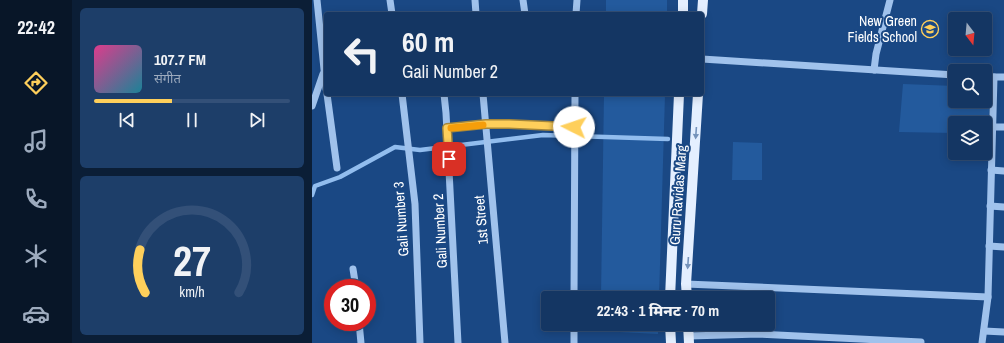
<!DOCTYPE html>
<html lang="hi">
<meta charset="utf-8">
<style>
:root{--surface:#143663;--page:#1d3e69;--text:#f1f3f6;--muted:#9dabbe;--line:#335078;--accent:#fecf5b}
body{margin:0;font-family:"Archivo Narrow","Noto Sans Devanagari",sans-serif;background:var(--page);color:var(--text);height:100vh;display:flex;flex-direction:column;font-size:15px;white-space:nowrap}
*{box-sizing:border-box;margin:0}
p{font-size:13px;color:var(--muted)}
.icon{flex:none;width:22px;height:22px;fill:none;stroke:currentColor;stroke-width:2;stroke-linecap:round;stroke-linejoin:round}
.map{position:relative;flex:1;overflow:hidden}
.details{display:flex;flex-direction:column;gap:8px;padding:8px;background:#0b1e36;width:240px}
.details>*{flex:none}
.top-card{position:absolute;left:12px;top:12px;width:380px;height:84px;border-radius:4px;box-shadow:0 2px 10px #0003,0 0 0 1px var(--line);background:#143663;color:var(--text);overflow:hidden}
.needle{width:26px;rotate:164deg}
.buttons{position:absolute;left:636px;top:12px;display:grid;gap:8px}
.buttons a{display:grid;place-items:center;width:44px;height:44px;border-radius:4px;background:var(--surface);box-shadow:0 2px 10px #0003,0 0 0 1px var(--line);font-size:20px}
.speed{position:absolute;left:12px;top:279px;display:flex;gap:8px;font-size:20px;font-weight:700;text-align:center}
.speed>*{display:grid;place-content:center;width:52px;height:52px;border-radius:50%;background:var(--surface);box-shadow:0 2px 10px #0003,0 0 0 1px var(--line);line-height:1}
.speed .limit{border:6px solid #d22;background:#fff;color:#111}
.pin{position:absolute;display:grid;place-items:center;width:34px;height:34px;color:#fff;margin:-17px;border-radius:8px;box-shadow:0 2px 6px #0006}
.me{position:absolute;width:44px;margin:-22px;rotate:274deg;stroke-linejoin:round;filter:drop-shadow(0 0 3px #0008)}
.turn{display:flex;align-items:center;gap:14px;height:84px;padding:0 12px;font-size:18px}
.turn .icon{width:52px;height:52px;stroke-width:2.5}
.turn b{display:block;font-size:28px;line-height:34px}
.details .card{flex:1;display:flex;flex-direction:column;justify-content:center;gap:6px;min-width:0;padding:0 14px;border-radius:6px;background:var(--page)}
.details .dial{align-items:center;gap:0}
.dial svg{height:104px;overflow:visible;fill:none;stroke:var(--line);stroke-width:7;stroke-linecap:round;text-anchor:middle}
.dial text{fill:var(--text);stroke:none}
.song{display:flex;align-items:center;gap:12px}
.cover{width:48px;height:48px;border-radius:6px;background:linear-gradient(135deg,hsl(330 70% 55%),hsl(190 70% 35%))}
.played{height:4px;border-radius:2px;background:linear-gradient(90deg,var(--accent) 40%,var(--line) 40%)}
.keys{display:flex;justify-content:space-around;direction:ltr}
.trip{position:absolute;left:229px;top:291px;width:234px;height:40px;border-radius:4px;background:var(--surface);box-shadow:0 2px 10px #0003,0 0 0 1px var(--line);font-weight:800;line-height:40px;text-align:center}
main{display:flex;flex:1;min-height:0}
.tabs{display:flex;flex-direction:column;width:72px;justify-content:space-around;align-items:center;background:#081628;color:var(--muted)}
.tabs .icon{width:28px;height:28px}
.tabs .current{color:var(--accent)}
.tabs b{font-size:18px;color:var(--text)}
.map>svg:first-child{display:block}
.green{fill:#235a9d}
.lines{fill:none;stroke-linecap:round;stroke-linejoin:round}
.stream{stroke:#92bdee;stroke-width:4.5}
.minor{stroke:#a0c2ec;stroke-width:7}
.major{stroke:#e4efff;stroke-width:10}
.oneway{fill:#7593bb}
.route-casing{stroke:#a5873b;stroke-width:10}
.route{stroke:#fecf5b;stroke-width:7}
.slow{stroke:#f59e0b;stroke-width:7}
.labels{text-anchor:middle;stroke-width:4;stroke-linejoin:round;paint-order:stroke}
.poi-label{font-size:14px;fill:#fff;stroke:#1a4884;text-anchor:end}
.street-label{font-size:14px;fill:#fff;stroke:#1a4884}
</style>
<main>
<nav class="tabs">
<b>22:42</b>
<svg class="icon current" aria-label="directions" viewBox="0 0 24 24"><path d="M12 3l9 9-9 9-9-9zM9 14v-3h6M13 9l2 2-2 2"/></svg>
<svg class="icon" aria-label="music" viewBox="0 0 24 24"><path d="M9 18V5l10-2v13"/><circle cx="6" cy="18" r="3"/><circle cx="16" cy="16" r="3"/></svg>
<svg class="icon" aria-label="phone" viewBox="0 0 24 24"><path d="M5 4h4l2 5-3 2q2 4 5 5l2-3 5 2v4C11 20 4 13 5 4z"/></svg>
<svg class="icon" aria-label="climate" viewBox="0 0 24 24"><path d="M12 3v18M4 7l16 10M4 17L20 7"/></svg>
<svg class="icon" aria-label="car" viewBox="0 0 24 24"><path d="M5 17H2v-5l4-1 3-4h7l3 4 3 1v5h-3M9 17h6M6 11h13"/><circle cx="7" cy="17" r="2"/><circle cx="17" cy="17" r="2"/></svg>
</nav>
<section class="details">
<div class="card">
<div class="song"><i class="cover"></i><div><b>107.7 FM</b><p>संगीत</p></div></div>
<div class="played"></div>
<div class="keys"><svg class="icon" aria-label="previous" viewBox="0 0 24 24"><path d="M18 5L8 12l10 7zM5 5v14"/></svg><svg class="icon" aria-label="pause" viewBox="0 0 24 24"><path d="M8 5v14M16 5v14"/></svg><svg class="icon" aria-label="next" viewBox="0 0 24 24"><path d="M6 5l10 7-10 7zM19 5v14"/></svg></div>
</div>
<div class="card dial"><svg viewBox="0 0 100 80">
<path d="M14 69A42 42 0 1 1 86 69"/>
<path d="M14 69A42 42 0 0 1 10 36" stroke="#fecf5b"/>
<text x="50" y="56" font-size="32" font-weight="700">27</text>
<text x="50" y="72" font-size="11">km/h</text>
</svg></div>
</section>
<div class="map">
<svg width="692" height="343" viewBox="0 0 692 343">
<rect width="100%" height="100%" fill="#1a4884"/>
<!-- green -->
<g class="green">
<rect x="294" y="0" width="61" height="14"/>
<path d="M591 84 643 86V101H673V87H678L676 134H673V123H643V133L587 132Z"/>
<path d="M292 94H353L347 298H289Z"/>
<path d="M421 142 450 143V180H420Z"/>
<path d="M288 324H346V334L288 331Z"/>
</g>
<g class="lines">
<!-- stream -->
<path class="stream" d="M0 195 3 186 28 177 83 147 108 150 231 135 356 139"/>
<!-- minor -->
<g class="minor">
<path d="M5 0 14 89"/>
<path d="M78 0 80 14"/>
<path d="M163 0 164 14"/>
<path d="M211 0 213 14"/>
<path d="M264 14 265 0"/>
<path d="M390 59 643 75"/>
<path d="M562 70 564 54 578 0"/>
<path d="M673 77H692"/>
<path d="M15 94 25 168"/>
<path d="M90 94 103 204 108 343"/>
<path d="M132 94 134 113 146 343"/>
<path d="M171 94 193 343"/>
<path d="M0 106 11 74"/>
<path d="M681 127H692"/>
<path d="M135 128 174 124H197L262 127"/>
<path d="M679 170 692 171"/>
<path d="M678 206 692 207"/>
<path d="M677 246 692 247"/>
<path d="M41 269 44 288"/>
<path d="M374 284 676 297"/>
<path d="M262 298 263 94"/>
<path d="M47 322 49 343"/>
<path d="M262 324V343"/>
<path d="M672 331 692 332"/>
<path d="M377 336 447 334 609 342"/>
<path d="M670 343 676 297 682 77"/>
</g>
<!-- major -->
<g class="major">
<path d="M371 14V0"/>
<path d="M390 14 391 0"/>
<path d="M358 298 367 94"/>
<path d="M375 298 374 284 386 94"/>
<path d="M358 324 359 343"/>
<path d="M376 324 377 343"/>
</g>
</g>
<!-- one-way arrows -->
<defs><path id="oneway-solid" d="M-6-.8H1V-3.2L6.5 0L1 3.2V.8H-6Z"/></defs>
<g class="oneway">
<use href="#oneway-solid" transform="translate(384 133) rotate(94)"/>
<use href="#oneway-solid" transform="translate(376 263) rotate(94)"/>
</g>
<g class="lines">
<!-- route casing -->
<g class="route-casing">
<path id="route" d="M137 159 135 128 174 124H197L262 127"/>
</g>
<!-- route -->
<use href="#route" class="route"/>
<!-- slow -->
<path class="slow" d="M139 128 171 125"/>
</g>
<!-- icons -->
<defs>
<g id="school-ring" transform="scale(0.9)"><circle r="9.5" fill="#1a4884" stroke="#fecf5b" stroke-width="1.5"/><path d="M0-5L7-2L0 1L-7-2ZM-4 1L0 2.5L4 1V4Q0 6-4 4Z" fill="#fecf5b"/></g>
</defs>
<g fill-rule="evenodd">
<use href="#school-ring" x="618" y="29"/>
</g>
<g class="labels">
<!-- poi labels -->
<g class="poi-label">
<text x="605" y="26">New Green<tspan x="605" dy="16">Fields School</tspan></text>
</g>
<!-- street labels -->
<g class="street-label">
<text transform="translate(366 195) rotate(-86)" y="5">Guru Ravidas Marg</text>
<text transform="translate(89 219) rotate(-94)" y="5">Gali Number 3</text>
<text transform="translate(169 220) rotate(-95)" y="5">1st Street</text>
<text transform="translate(128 231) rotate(-93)" y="5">Gali Number 2</text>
</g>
</g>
</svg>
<div class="buttons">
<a><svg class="needle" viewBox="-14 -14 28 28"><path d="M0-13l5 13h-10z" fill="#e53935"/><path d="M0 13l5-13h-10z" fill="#9dabbe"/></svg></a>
<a><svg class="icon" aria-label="search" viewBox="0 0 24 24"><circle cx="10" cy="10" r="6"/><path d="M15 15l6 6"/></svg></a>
<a><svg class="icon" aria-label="layers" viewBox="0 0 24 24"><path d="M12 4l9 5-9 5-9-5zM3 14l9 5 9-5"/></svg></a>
</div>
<div class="speed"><div class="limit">30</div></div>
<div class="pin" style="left:137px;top:159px;background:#d93025"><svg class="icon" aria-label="arrive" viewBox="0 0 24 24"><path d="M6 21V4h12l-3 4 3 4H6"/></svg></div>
<svg class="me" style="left:262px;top:127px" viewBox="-20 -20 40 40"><circle r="19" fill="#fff"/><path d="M0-13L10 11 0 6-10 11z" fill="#fecf5b"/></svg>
<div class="trip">22:43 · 1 मिनट · 70 m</div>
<div class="top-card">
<div class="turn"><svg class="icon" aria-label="left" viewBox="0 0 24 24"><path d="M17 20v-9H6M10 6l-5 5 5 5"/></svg><div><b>60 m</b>Gali Number 2</div></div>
</div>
</div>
</main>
